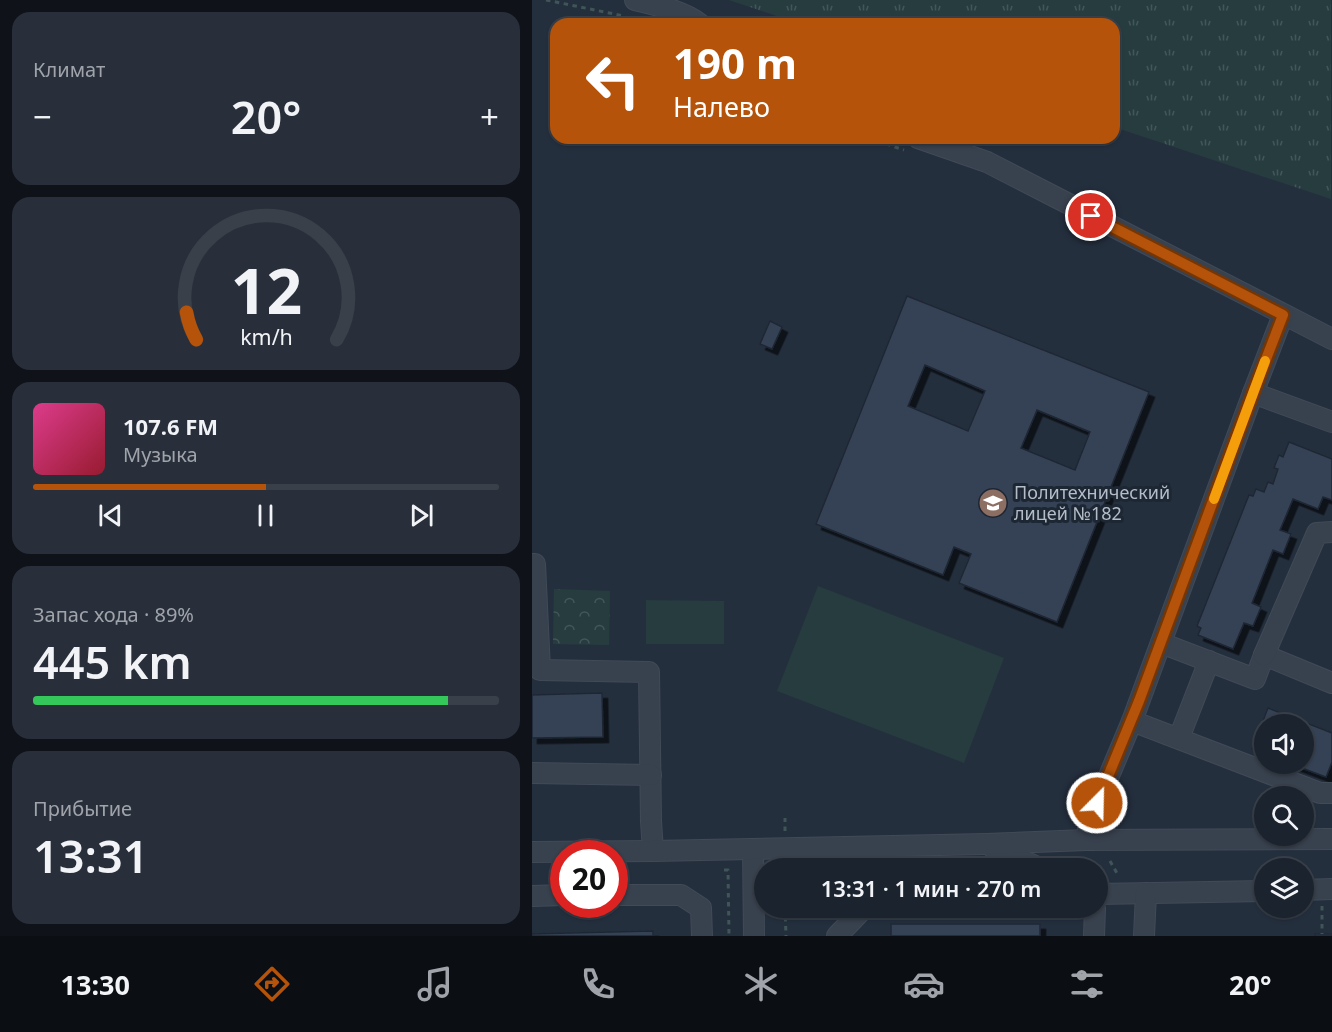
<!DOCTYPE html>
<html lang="ru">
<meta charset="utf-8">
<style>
:root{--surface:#1b232e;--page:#282f3a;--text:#f1f3f6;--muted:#a0a4aa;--line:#39404a;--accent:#b45309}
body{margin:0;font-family:"Noto Sans",sans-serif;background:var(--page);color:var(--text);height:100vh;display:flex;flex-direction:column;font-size:22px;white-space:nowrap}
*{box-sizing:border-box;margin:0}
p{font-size:20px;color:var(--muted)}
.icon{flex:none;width:33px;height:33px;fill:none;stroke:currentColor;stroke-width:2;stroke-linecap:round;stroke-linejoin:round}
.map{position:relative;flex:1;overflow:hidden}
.side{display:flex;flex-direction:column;gap:12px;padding:12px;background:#0f1319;width:532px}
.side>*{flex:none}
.hud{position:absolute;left:18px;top:18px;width:570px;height:126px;border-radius:18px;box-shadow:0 2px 4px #0004,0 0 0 2px var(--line);background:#b45309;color:#fff;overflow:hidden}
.tools{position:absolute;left:722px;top:714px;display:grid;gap:12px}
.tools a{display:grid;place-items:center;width:60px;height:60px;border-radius:50%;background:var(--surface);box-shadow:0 2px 4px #0004,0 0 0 2px var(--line);font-size:30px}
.speed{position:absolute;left:18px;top:840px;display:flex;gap:12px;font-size:30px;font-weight:700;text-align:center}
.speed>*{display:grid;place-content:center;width:78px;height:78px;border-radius:50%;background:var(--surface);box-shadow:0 2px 4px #0004,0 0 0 2px var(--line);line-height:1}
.speed .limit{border:9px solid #d22;background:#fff;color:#111}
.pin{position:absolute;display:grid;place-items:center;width:51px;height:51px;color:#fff;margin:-26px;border:3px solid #fff;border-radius:50%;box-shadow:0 2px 6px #0007}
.me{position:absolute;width:66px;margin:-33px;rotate:23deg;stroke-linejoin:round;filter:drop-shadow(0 0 4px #0008)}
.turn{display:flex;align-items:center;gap:21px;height:126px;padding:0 24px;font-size:27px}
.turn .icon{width:78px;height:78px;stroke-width:2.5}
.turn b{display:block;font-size:42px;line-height:51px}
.big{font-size:45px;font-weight:600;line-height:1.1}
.side .tile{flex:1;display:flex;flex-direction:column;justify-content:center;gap:9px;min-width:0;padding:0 21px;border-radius:18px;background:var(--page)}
.side .dial{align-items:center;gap:0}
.dial svg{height:156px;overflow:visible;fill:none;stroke:var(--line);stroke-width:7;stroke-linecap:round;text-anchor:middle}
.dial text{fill:var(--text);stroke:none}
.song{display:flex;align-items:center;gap:18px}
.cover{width:72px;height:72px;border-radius:9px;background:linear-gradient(135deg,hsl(330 70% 55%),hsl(350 70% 35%))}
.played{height:6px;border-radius:3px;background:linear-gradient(90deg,var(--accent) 50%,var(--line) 50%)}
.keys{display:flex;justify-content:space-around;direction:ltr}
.heat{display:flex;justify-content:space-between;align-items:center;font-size:33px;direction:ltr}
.charge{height:9px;border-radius:4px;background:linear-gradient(90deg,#34c759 89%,var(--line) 0)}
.trip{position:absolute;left:222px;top:858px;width:354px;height:60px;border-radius:30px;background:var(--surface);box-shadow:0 2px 4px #0004,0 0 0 2px var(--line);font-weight:600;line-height:60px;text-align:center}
.tabs{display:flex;height:96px;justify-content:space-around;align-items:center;background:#0b0e12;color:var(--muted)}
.tabs .icon{width:42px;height:42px}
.tabs .current{color:var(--accent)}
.tabs b{font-size:27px;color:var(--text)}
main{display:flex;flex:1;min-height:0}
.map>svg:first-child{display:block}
.grass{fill:url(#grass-tufts)}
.park{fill:url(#park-crowns)}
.pitch{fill:#263c3f}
.building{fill:#364354;stroke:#1f2835;stroke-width:1.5;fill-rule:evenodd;filter:url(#shadow)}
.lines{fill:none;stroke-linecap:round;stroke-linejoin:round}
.minor-casing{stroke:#414a57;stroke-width:22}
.path{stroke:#3f5557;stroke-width:3;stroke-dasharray:4.5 4.5;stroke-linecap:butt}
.minor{stroke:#38414e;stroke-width:20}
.route-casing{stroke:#753606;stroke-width:15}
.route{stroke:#b45309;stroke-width:10}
.slow{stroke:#f59e0b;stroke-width:10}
.labels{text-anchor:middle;stroke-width:6;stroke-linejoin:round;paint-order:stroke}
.poi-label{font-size:18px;fill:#b4bcc9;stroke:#1d2633;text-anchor:start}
</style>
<main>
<section class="side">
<div class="tile"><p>Климат</p>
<div class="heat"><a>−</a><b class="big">20°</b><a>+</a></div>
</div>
<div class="tile dial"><svg viewBox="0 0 100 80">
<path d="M14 69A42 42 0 1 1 86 69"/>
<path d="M14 69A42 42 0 0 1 9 55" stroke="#b45309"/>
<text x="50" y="56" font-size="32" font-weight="700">12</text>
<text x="50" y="72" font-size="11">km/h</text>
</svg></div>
<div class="tile">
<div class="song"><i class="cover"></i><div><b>107.6 FM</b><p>Музыка</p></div></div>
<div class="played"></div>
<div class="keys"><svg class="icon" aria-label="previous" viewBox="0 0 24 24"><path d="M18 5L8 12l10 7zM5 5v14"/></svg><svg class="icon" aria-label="pause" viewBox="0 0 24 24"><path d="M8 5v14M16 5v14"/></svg><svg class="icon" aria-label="next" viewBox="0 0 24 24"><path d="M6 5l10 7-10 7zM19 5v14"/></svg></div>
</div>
<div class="tile"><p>Запас хода · 89%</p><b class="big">445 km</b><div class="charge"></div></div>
<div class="tile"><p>Прибытие</p><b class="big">13:31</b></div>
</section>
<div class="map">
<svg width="800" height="936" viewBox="0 0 800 936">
<defs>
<pattern id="grass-tufts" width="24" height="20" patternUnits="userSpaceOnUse" patternTransform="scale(1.5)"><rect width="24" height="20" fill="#263c3f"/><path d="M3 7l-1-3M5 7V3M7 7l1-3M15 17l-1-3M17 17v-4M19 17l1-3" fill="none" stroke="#435659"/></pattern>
<pattern id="park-crowns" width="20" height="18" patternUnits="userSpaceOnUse" patternTransform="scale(1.5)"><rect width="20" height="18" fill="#263c3f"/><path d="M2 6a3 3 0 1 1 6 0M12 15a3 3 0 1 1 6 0" fill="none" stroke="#435659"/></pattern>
<filter id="shadow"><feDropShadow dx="5.5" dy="5.5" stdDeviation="0" flood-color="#0009"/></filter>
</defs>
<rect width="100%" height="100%" fill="#242f3e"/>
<!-- grass -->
<path class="grass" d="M197 0H799V199L582 127V24H269Z"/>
<!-- park -->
<path class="park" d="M22 589 78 591 77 645 21 644Z"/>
<!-- pitch -->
<g class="pitch">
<path d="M286 586 472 658 432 763 245 691Z"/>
<path d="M114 600 192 601V644H114Z"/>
</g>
<!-- building -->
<g class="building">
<path d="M375 296 617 392 525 622 427 583 439 554 422 547 411 575 284 524ZM393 365 453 391 436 431 376 406ZM505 410 558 432 543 470 489 448Z"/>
<path d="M238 321 250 327 240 349 228 344Z"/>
<path d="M757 442 800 459V500L791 497 786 509 761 499 748 530 759 534 751 554 741 550 720 603 729 607 721 626 712 623 701 649 666 635 669 628 665 626 717 495 721 496 724 489 732 492 736 482 741 484 746 469 742 468 747 455 751 457Z"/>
<path d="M70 693 71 737 0 738V695Z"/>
<path d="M736 708 800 733V762L794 777 759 764H771V724H732V753L720 749Z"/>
<rect x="359" y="924" width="149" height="12"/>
<path d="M121 931V936H0V934Z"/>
<rect x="783" y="934" width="17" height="2"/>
</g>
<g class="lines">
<!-- minor casing -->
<g class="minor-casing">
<g id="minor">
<path d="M103 0C124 5 152 11 168 24"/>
<path d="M386 138 455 162 800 339"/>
<path d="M721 393 800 422"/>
<path d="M0 564H3L8 670 117 672 119 821 121 851"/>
<path d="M629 643 723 679 732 655 800 683"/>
<path d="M732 655 785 533 800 532"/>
<path d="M600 721 788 793H800"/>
<path d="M647 738 677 661"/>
<path d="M0 773 119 775"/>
<path d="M554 840 558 821 600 721 721 393 751 315"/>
<path d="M460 847 508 868"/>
<path d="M221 849 222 936"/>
<path d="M0 852 121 851 455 844 554 840 800 839"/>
<path d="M771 890 800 889"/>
<path d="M566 894 732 891"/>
<path d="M82 895H149L169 908 170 936"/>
<path d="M0 896 32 895"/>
<path d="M305 936 332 908"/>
<path d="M562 936 563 908"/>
<path d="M612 936 614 893"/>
</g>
</g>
<!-- path -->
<g class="path">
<path d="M14 0 92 16"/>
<path d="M337 138 372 150"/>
<path d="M253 831V818"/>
<path d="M578 861 586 875"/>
<path d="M192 870H196L197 936"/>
<path d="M790 906V934"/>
<path d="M253 908 254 936"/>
</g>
<!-- minor -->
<use href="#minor" class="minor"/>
</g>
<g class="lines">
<!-- route casing -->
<g class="route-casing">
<path id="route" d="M559 216 751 315 721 393 607 701 565 803"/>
</g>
<!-- route -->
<use href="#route" class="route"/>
<!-- slow -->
<path class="slow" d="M682 499 733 361"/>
</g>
<!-- icons -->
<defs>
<g id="school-disc" transform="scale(1.5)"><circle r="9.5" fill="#8d6e63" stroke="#1d2633"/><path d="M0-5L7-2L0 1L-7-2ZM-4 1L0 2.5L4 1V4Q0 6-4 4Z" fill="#fff"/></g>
</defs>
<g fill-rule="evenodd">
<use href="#school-disc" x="461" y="503"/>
</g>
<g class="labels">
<!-- poi labels -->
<g class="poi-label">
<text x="482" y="499">Политехнический<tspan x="482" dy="21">лицей №182</tspan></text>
</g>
</g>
</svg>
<div class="tools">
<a><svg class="icon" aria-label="sound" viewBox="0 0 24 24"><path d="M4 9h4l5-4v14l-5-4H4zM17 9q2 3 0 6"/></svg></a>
<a><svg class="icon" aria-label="search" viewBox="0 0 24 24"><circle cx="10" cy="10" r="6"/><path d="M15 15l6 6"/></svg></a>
<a><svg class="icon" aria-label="layers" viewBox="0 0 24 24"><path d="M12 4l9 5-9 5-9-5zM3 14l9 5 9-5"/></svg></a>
</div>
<div class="speed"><div class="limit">20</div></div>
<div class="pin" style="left:559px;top:216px;background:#d93025"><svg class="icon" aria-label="arrive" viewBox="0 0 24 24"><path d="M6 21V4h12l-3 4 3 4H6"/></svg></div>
<svg class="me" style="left:565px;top:803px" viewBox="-20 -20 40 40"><circle r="17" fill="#b45309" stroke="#fff" stroke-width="3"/><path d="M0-11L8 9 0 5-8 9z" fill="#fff"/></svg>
<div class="trip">13:31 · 1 мин · 270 m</div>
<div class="hud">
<div class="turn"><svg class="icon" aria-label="left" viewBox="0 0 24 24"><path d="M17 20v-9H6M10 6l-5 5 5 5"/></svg><div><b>190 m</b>Налево</div></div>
</div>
</div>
</main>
<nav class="tabs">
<b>13:30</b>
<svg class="icon current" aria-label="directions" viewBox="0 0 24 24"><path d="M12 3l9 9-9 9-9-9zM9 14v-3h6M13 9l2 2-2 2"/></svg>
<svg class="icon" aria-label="music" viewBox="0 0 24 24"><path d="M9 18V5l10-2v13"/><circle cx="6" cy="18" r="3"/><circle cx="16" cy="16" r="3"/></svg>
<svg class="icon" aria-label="phone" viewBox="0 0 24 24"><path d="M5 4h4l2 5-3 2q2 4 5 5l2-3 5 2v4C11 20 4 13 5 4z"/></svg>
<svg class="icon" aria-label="climate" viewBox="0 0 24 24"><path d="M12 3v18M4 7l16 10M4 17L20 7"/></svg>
<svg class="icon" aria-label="car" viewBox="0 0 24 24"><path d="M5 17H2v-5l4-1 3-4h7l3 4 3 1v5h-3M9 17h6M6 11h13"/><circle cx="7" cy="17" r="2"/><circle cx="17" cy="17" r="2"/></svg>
<svg class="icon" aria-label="filters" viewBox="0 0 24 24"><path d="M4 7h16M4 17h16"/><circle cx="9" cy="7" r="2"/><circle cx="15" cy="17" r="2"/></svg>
<b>20°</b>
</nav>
